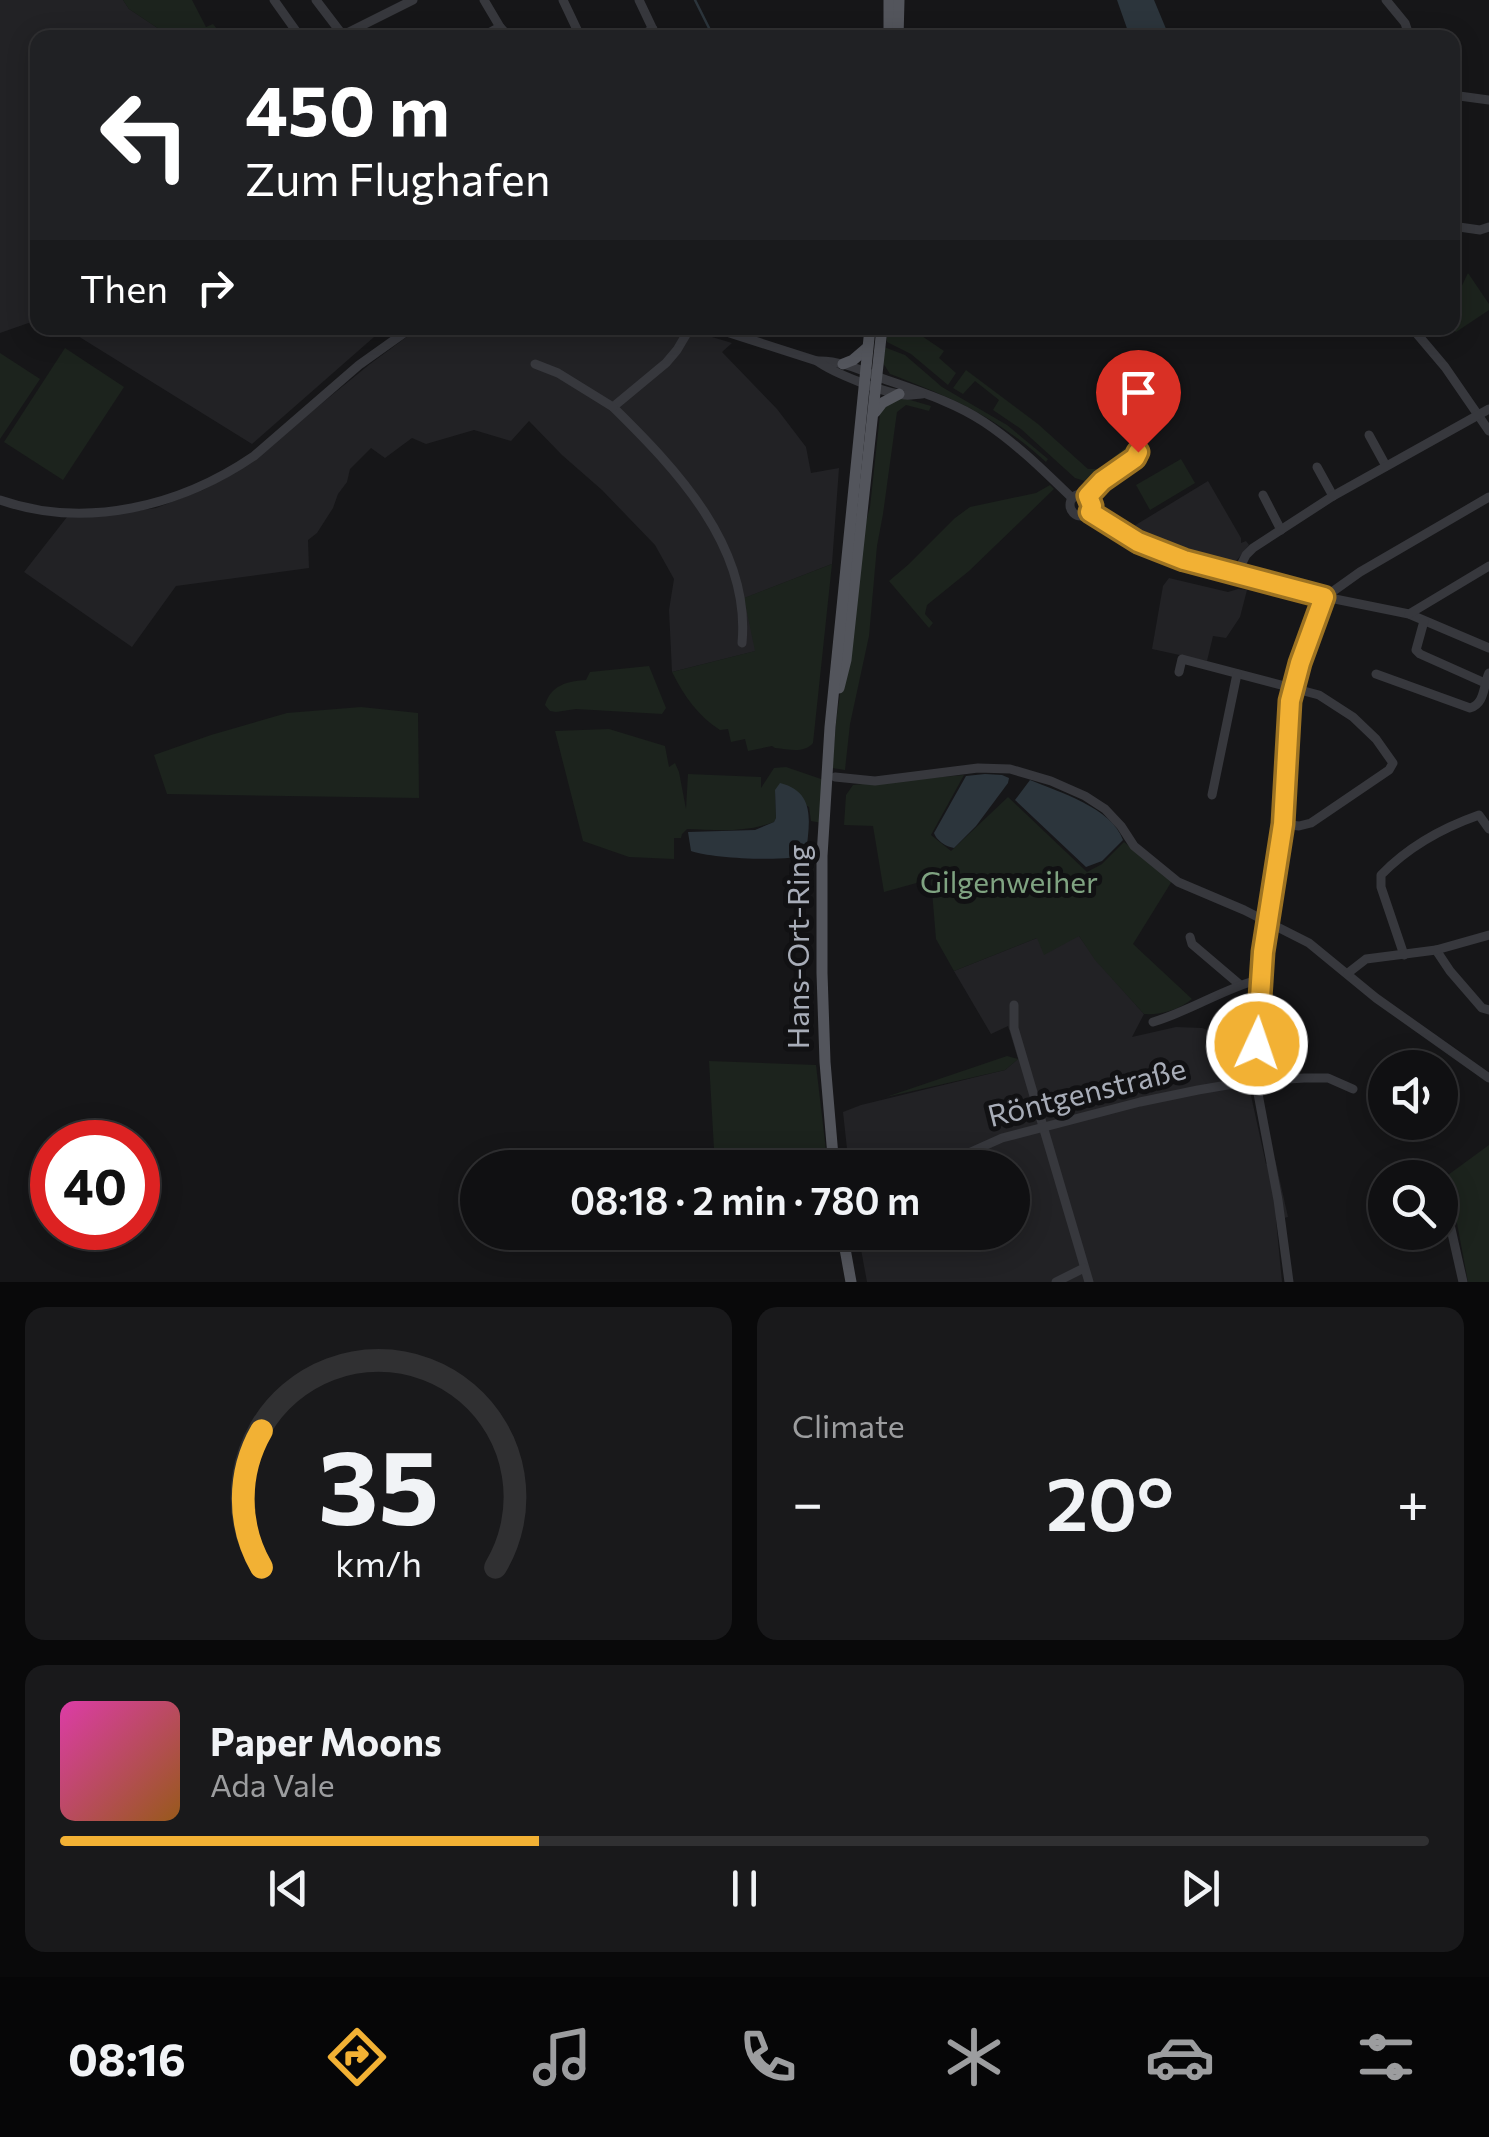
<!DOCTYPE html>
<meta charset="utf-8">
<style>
:root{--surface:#101012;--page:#19191b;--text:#f1f3f6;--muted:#9c9d9f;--line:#303032;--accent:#f2b134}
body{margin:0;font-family:Commissioner,sans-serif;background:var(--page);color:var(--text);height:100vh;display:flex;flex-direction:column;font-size:38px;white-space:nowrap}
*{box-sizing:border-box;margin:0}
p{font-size:32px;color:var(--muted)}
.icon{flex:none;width:55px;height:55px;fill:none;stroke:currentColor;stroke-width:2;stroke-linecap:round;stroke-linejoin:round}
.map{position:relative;height:1282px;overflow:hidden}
.sheet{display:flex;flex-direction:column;gap:25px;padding:25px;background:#09090a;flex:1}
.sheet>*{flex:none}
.top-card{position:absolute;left:30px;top:30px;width:1430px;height:305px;border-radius:20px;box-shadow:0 5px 25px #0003,0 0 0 2px var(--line);background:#202124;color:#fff;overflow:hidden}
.fabs{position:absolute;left:1368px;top:1050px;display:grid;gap:20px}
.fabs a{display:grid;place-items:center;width:90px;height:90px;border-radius:50%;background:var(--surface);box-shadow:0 5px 25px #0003,0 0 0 2px var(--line);font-size:50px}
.speed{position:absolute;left:30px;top:1120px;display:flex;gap:20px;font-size:50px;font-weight:700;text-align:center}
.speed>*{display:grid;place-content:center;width:130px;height:130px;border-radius:50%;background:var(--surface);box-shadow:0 5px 25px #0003,0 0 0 2px var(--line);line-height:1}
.speed .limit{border:15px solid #d22;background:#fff;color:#111}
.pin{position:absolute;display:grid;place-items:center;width:85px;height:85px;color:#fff;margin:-102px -42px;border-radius:50% 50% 50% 0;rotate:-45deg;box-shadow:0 0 10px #0007}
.pin .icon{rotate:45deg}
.me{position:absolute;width:110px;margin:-55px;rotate:3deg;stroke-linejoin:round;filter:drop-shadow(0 0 8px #0008)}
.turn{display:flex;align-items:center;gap:35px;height:210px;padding:0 50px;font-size:45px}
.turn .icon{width:130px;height:130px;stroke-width:2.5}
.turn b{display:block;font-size:70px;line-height:85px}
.then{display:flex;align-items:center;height:95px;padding:0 50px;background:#0003;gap:20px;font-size:38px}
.big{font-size:75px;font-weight:600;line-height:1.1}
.sheet .widget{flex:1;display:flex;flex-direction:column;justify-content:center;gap:15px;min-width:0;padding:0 35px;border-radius:20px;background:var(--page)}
.sheet .dial{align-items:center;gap:0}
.dial svg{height:260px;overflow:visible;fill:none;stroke:var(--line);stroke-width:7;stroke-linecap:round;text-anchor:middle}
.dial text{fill:var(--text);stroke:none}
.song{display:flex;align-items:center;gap:30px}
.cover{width:120px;height:120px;border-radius:15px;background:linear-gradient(135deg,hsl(320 70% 55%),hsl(30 70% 35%))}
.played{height:10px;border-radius:5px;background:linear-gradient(90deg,var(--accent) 35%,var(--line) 35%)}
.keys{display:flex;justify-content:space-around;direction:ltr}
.heat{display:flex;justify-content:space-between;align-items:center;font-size:55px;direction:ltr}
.sheet .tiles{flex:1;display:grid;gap:25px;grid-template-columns:1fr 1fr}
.widget:last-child{grid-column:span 2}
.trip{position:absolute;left:460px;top:1150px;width:570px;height:100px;border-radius:50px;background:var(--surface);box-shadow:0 5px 25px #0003,0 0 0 2px var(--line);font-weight:600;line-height:100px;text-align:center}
.tab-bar{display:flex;height:160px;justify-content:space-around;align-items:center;background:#060607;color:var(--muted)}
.tab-bar .icon{width:70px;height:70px}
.tab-bar .current{color:var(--accent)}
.tab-bar b{font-size:45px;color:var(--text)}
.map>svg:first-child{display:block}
.built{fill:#222225}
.green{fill:#1c231d}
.water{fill:#2c353c}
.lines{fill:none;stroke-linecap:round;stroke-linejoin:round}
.stream{stroke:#2c353c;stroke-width:2.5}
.minor{stroke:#37383d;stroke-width:9}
.major{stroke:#53555c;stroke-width:11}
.route-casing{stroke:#9d7322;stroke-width:25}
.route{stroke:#f2b134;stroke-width:18}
.labels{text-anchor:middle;stroke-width:10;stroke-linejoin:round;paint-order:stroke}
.park-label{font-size:30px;fill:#7fa381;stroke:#111113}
.street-label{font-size:30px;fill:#a8adb8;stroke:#111113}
</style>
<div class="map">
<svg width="1489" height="1282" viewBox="0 0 1489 1282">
<rect width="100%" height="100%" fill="#161618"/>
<!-- built -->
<g class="built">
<path d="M0 0H123L129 9 171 37 38 38 37 320 0 333Z"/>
<path d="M65 328H378L374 337 252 444Z"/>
<path d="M426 328H682L732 343 722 352 777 409 806 447 811 473 839 468 832 564 745 598 756 651 672 672 669 610 674 579 655 545 602 490 562 455 529 421 511 441 474 430 426 444 412 438 385 458 371 448 350 469 347 482 338 494 333 508 317 533 308 540 309 568 176 586 132 647 24 572 67 517 104 516 156 508 203 490 226 478 246 465 370 364 412 333Z"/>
<path d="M1208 481 1241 538V543L1246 541 1249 545 1233 565 1157 539 1134 526Z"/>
<path d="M1169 578 1228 592 1238 589 1247 590 1240 617 1226 638 1213 636 1207 661 1152 649 1163 586Z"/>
<path d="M1079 936 1096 960 1144 1014 1132 1037 1176 1027 1202 1028 1249 1045 1250 1091 1266 1164 1275 1159 1288 1217 1276 1220 1282 1282H867L858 1233 1012 1232V1168L849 1167 843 1112 861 1105 1005 1070 1018 1059 1008 1026 991 1034 954 971 1037 938Z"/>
</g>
<!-- green -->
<g class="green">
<path d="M123 0H192L206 27 213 24 223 37H171L129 9Z"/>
<path d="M1468 273 1489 304V310L1456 332 1451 328H1452L1453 304Z"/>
<path d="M885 328H910L944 351 939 358 956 373 948 385 911 354 887 342Z"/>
<path d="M884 347 905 355 942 387 1007 425 1048 459 1046 462C995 416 953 398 890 374L883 363Z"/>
<path d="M65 348 124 387 63 480 4 442Z"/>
<path d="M0 353 40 379 0 439Z"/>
<path d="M966 370 1038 424 1088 469H1099L1130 444 1135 447V452L1094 484 1075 478 1021 429 993 410 999 400 975 381 963 394 953 388Z"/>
<path d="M900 397 931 406 929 411 906 405 897 412 883 514 877 546 869 636 850 724 845 770 832 768 836 722 863 533 870 507 880 414 881 409Z"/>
<path d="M1181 459 1195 483 1150 510 1136 485Z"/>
<path d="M1050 485 1054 489 969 571 927 605 925 614 933 623 929 628 889 581 909 564 955 518 970 507 1036 493Z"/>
<path d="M832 564 813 743C803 754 789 749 775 748L772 746 748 751 745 739 731 742 728 729 720 730C698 716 684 696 672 672L755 651 744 598Z"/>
<path d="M649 666 666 708 662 714 576 709 556 712 550 711 545 705C551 685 568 681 586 680L590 672Z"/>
<path d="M361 707 418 713 419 798 167 794 154 755 211 735 287 713Z"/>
<path d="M609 729 665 746 669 767 675 763 679 772 686 809 688 774 761 777V788L774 768 786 767 824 780 822 823 811 821 809 807 775 790 776 818 774 822C745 833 717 830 687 829L682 834 681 838H674V859L629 857 583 841 555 731Z"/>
<path d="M964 775 931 835 951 851 1008 797 1087 872 1102 864 1124 842 1172 881 1133 944 1192 999C1179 1010 1161 1015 1144 1014L1095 960 1079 936 1044 955 1037 938 954 971 936 939 931 879 884 892 873 826 844 825 846 795 853 785Z"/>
<path d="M1007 1056 1018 1059 1005 1070 886 1097Z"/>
<path d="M709 1061 816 1065 828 1167H715Z"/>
<path d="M1489 1145V1282H1468L1448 1175Z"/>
</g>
<!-- water -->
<g class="water">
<path d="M1117 0H1154L1169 36 1130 37Z"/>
<path d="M985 774 1002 775 1009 778 1008 783 976 826 954 848C946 847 936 840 934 833L966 776Z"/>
<path d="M1030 780C1059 792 1112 808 1123 840L1102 861 1086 867 1015 800Z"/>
<path d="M780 783C817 792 809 824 806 854 790 863 709 858 691 851L688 832 755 830 774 822 776 818 775 790Z"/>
</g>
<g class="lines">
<!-- stream -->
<path class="stream" d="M695 0 714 38"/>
<!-- minor -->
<g class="minor">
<path d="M274 0 301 38"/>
<path d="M316 0 345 38"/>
<path d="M484 0 500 27 510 38"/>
<path d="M563 0 581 38"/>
<path d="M639 0 657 38"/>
<path d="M1386 0 1405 23 1410 38"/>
<path d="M343 35 413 0"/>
<path d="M479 38 500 27"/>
<path d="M636 38 653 29"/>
<path d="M1452 95 1489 100"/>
<path d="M1452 226 1480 230 1489 227"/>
<path d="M690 328 677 350 666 363 613 407C676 469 751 547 742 643"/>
<path d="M714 328 817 361C840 360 863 371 884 379 918 391 954 402 984 422 1017 444 1044 471 1072 498"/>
<path d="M1412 328 1445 367 1489 431"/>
<path d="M817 361C833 373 884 393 905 395 908 396 918 394 922 394"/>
<path d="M535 364 558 373 613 407"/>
<path d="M1369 435 1386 466"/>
<path d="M1317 467 1333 496"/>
<circle cx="1081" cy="505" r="11"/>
<path d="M1263 495 1281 530"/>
<path d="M1088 496C1093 490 1098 484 1104 479 1116 469 1142 460 1141 441 1140 431 1135 420 1132 411 1129 398 1127 384 1116 376L1109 379 1106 383 1113 394 1131 405"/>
<path d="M0 500C86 530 181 506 254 456L359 365 411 328"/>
<path d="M1090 512 1138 541 1184 560 1325 597 1409 614 1489 648"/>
<path d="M1237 573 1246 555 1253 548 1333 496 1489 409"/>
<path d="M1409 614 1489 566"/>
<path d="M1424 621 1416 650 1420 654 1485 683"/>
<path d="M1179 672 1182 659 1319 695 1353 717 1376 739 1393 763 1389 770 1311 823 1299 826 1283 824"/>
<path d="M1376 674 1470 708C1485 704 1483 686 1489 673"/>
<path d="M835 777 875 781 978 768 1010 769 1051 781 1085 796 1105 809 1121 826 1134 846 1178 882 1244 910 1309 943 1376 998 1489 1078"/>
<path d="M1212 795 1237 674"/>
<path d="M1190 937 1192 944 1239 984"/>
<path d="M1436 950 1450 971 1482 1008 1489 1010"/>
<path d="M1404 955 1381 887V875C1408 847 1442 828 1479 815L1489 829"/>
<path d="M1348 973 1366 959 1436 950 1489 935"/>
<path d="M1014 1005V1028L1089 1282"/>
<path d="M1153 1022C1190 1011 1223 989 1260 979"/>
<path d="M935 1168 1002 1138 1140 1102 1198 1090 1245 1082 1304 1078H1328L1353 1089"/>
<path d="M1449 1220 1463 1282"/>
<path d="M1056 1282 1084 1268"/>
<path d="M1289 1282 1278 1200 1256 1083 1260 979 1283 824 1289 711 1294 687 1312 627 1325 597 1360 572 1489 497"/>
</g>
<!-- major -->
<g class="major">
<path d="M889 38V0"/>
<path d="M898 38 899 0"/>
<path d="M843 364 853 360 867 348"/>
<path d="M875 412 882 403 899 394"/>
<path d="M839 688 846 660 882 328"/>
<path d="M834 1168 825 1062 822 973V856L830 727 870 328"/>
<path d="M842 1232 851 1282"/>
</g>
</g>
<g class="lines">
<!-- route casing -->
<g class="route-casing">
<path id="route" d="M1138 452 1135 458 1102 481 1088 496 1092 506 1090 512 1138 542 1184 560 1324 597 1300 663 1290 701 1283 824 1263 952 1257 1044"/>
</g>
<!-- route -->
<use href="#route" class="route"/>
</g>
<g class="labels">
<!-- park labels -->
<g class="park-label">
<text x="1009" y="893">Gilgenweiher</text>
</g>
<!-- street labels -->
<g class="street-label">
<text transform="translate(799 947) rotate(-90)" y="10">Hans-Ort-Ring</text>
<text transform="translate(1087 1093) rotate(-14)" y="10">Röntgenstraße</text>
</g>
</g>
</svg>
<div class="fabs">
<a><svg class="icon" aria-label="sound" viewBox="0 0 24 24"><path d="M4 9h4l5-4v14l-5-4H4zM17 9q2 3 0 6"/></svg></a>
<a><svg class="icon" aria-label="search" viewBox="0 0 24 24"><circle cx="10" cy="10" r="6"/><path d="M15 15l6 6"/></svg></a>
</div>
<div class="speed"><div class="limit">40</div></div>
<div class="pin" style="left:1138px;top:452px;background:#d93025"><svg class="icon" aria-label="arrive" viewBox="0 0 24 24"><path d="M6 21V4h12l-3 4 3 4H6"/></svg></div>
<svg class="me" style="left:1257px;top:1044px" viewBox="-20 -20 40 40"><circle r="17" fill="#f2b134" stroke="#fff" stroke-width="3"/><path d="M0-11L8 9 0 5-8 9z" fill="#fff"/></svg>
<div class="trip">08:18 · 2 min · 780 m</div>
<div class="top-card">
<div class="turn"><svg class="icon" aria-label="left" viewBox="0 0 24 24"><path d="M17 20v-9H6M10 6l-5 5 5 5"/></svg><div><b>450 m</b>Zum Flughafen</div></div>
<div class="then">Then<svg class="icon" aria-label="right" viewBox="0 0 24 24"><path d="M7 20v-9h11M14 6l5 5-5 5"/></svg></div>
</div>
</div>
<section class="sheet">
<div class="tiles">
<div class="widget dial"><svg viewBox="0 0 100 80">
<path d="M14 69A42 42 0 1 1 86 69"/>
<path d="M14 69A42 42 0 0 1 14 27" stroke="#f2b134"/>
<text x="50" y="56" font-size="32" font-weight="700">35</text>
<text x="50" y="72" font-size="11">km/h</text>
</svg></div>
<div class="widget"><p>Climate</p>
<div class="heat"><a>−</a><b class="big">20°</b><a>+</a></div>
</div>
<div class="widget">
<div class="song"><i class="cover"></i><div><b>Paper Moons</b><p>Ada Vale</p></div></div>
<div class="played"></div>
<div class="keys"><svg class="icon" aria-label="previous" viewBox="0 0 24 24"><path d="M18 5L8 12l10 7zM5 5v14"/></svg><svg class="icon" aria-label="pause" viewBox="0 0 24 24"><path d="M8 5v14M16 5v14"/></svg><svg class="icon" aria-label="next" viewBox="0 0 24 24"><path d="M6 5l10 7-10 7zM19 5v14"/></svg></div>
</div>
</div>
</section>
<nav class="tab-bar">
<b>08:16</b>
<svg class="icon current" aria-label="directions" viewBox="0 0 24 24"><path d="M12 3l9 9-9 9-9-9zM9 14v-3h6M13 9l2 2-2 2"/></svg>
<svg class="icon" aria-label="music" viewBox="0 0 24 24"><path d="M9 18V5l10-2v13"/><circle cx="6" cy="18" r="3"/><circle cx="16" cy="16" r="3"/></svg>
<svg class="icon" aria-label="phone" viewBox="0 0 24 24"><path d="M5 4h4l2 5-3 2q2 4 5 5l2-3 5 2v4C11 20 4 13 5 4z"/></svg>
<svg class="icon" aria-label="climate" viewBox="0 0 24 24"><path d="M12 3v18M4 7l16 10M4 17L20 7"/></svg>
<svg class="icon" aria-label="car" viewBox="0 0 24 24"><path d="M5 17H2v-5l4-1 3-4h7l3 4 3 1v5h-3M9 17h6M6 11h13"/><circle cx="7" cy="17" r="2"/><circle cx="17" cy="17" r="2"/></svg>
<svg class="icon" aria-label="filters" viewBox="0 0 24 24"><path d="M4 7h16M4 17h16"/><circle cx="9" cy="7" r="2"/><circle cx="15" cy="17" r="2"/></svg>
</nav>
